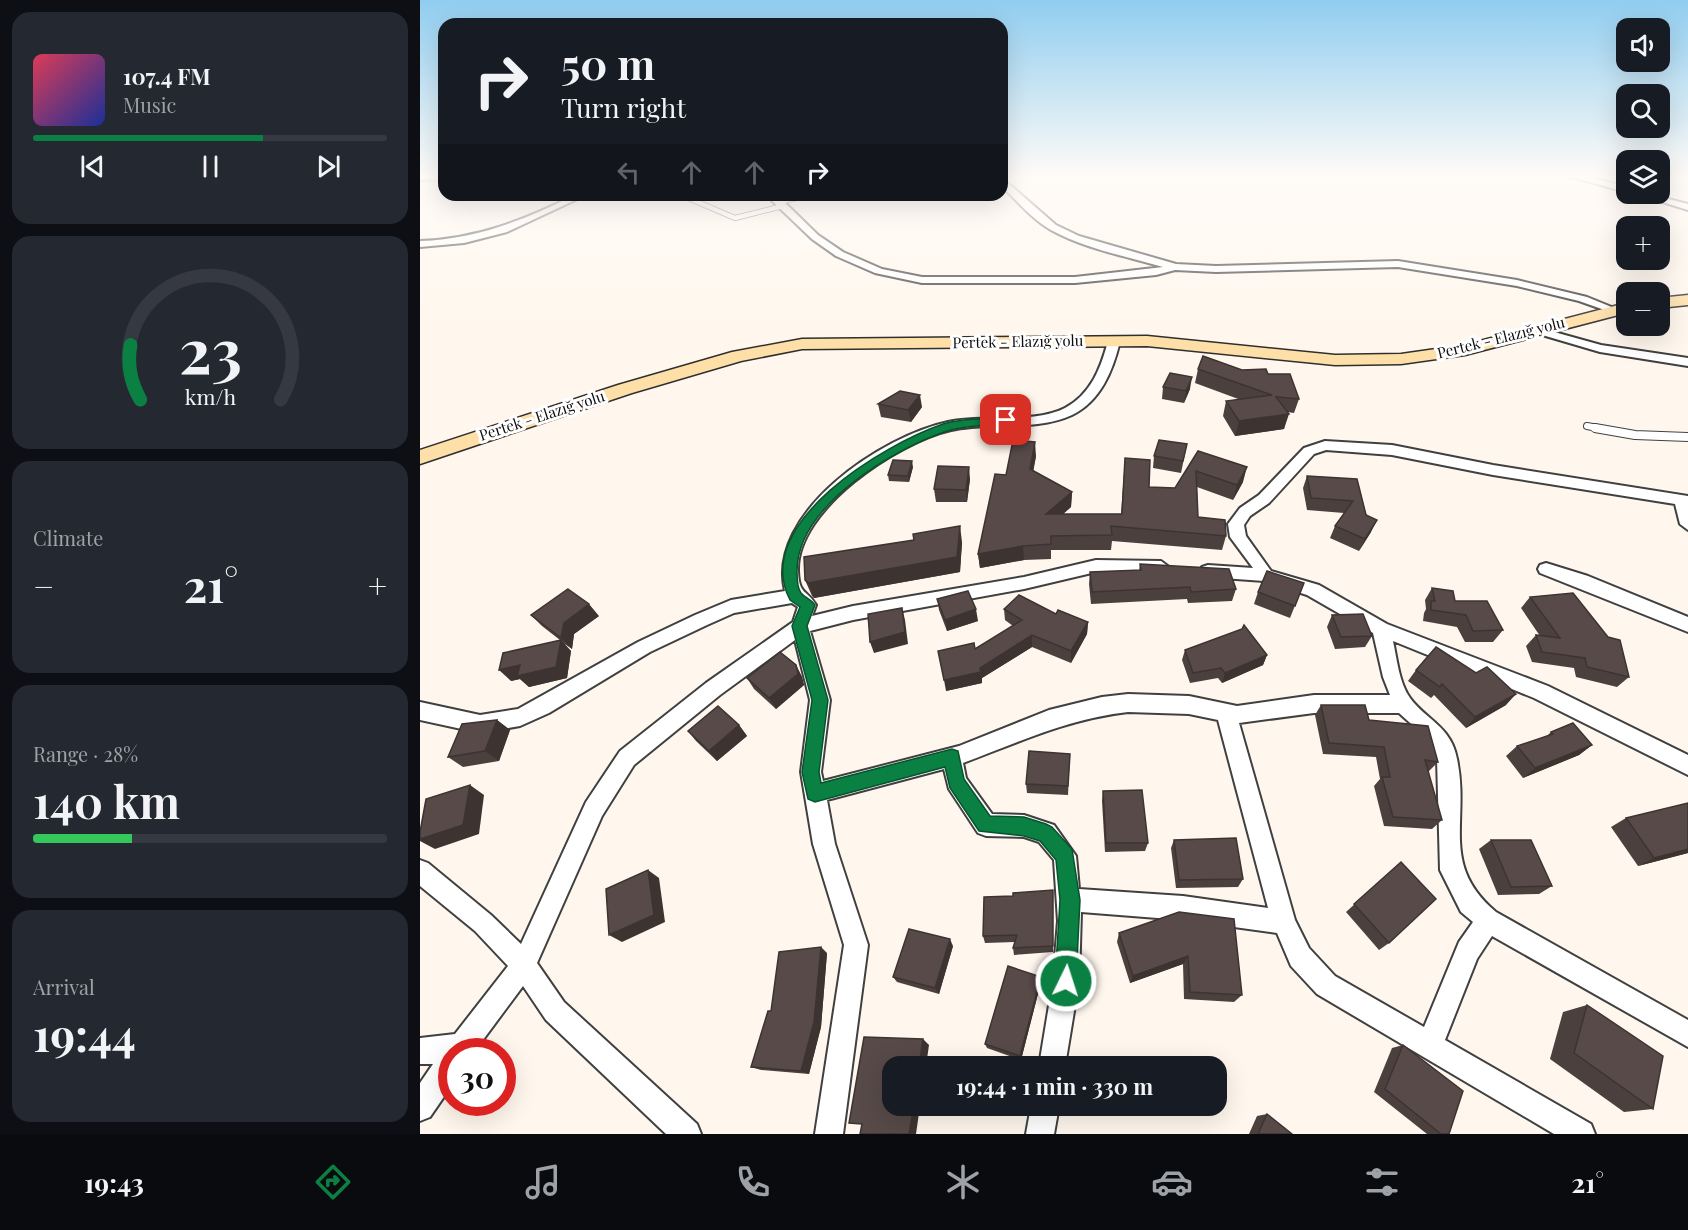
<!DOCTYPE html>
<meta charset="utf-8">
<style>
:root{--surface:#171b24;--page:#242831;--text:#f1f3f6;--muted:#9ea1a6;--line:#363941;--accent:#0b8043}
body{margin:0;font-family:"Playfair Display",serif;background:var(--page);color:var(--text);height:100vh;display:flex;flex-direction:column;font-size:22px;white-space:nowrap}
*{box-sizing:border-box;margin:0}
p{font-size:20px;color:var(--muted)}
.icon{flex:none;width:33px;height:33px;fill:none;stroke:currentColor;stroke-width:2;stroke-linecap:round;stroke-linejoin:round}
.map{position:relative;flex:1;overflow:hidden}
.panel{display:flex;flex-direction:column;gap:12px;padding:12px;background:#0d0f14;width:420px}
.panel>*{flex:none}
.hud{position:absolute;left:18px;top:18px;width:570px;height:183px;border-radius:18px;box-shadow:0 6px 24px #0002;background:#171b24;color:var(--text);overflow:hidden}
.buttons{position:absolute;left:1196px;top:18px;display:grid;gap:12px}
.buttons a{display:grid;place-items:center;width:54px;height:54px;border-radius:12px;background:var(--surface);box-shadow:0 6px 24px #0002;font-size:30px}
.speed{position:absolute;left:18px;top:1038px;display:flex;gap:12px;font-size:30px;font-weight:700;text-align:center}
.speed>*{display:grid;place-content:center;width:78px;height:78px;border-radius:50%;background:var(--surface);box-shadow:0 6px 24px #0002;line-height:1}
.speed .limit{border:9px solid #d22;background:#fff;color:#111}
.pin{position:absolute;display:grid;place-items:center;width:51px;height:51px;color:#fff;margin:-26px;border-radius:12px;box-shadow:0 3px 9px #0006}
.me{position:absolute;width:66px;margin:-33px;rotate:4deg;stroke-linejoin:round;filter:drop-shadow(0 0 4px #0008)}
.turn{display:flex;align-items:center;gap:21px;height:126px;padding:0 24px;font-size:27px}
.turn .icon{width:78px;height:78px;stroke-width:2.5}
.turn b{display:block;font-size:42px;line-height:51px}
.lanes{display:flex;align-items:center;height:57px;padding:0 24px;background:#0003;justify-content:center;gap:30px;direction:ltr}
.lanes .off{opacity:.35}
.big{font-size:45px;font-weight:700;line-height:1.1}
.panel .tile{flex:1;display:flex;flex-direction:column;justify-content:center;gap:9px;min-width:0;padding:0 21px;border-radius:18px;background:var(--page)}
.panel .dial{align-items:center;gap:0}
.dial svg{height:156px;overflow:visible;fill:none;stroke:var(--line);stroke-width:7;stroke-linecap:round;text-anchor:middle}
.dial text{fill:var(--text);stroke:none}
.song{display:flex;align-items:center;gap:18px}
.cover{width:72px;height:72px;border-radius:9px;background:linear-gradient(135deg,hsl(350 70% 55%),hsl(230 70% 35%))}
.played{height:6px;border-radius:3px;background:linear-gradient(90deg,var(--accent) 65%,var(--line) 65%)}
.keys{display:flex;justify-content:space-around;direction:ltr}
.heat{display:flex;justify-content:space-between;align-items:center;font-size:33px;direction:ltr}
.charge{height:9px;border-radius:4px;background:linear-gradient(90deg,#34c759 28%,var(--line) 0)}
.trip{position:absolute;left:462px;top:1056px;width:345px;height:60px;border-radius:18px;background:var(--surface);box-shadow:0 6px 24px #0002;font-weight:700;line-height:60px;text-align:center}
.menu{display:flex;height:96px;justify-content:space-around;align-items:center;background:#090b0e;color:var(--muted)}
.menu .icon{width:42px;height:42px}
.menu .selected{color:var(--accent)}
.menu b{font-size:27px;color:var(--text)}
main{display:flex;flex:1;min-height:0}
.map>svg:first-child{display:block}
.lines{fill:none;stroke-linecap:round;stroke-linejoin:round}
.lane-far2-casing{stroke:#404040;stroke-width:6}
.lane-far1-casing{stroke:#404040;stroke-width:8}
.lane-casing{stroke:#404040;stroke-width:10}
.street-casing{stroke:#404040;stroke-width:4}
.secondary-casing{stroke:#2f2f2f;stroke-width:3}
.lane-far2{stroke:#fff;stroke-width:4.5}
.lane-far1{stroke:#fff;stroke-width:6}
.lane{stroke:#fff;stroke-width:8}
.street{fill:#fff;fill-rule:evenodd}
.secondary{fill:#ffdfa8;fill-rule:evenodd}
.wall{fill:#4b403e}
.shaded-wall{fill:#3d3432}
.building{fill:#574a48;stroke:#3d3432;stroke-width:1.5}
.route{fill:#0b8043;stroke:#07532c;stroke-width:1.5}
.labels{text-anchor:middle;stroke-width:6;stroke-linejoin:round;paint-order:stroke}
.far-street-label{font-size:15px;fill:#0d0d0d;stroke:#fff}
</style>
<main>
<section class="panel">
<div class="tile">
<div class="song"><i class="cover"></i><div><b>107.4 FM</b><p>Music</p></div></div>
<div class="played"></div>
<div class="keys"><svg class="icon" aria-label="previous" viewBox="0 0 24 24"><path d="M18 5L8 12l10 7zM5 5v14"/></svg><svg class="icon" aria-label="pause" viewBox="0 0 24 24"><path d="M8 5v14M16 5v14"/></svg><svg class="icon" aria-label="next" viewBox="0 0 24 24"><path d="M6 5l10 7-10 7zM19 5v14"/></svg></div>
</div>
<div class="tile dial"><svg viewBox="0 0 100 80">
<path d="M14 69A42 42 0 1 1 86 69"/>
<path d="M14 69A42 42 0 0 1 9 41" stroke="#0b8043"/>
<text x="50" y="56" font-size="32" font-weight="700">23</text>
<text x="50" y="72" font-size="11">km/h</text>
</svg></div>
<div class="tile"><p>Climate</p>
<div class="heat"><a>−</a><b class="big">21°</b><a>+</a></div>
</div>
<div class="tile"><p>Range · 28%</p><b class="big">140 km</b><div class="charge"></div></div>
<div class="tile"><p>Arrival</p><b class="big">19:44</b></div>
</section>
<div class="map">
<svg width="1268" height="1134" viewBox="0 0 1268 1134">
<rect width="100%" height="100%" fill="#fff7ed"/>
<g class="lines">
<!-- lane-far2 casing -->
<g class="lane-far2-casing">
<g id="lane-far2">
<path d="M261 195 315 218 363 206"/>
<path d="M359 202 390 195"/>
</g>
</g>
<!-- lane-far1 casing -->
<g class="lane-far1-casing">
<path id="lane-far1" d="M1167 426 1183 429"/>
</g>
<!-- lane casing -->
<g class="lane-casing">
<path id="lane" d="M1175 428 1215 435 1268 437"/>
</g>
<!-- street casing -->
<g class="street-casing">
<g id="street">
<path d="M0 175H24V179L0 180Z"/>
<path d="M1144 175H1157L1206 186V192Z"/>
<path d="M582 178 636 225 659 236 756 264 796 266 978 261 1097 280 1167 297 1199 310 1193 313 1159 301 1097 286 978 267 796 272 755 270 736 275 655 283H502L455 273 416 256 392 239 346 195 359 197 398 235 423 252 462 269 502 277H655L743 267C706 256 665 249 631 230 612 219 597 201 582 186Z"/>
<path d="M1217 194H1229L1268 204V210Z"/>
<path d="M155 195H166L87 232 44 243 0 247V241C57 239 104 220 155 195Z"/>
<path d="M1116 327 1181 345 1268 358V366L1180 352 1112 332V328Z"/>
<path d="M694 337 700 341C693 370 681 401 652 415 615 432 570 421 531 430 478 442 376 509 378 571 379 596 387 589 396 605L392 616 433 606 604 577 676 560 741 561 749 567 747 571 676 572 604 589 433 620 390 631 410 700 401 772 403 781 539 746 629 710 682 697 708 694 769 696 817 706 894 695H970L963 677 953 633 887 595 844 581 788 577 782 575 780 571 782 567 788 565 833 568 810 537 808 524 820 508 839 495 884 448 905 441 972 445 1073 465 1268 496V530L1260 524 1255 504 1073 475 972 455 906 450 894 454 849 503 830 516 824 525 826 536 851 571 899 585 967 624 1128 686 1268 755V775L1114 698 973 641C977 659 979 683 990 698 1006 720 1031 726 1037 759 1050 821 1019 864 1076 912L1268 1020V1047L1072 936 1057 959 1025 1040 1171 1124 1175 1134H1134L897 994 871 966 857 933 763 920 661 912 659 981 645 1066H619L633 981 638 921 634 860 619 842 604 837 566 836 558 833 529 789 524 769 407 800 415 844 448 945 423 1134H395L424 945 393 844 381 772 390 700 375 640 300 695 214 765 182 816 117 963 144 1002 277 1124 281 1134H246L126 1020 103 986 54 1052H32V1085L10 1117 0 1121V1083L13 1064H0V1038L35 1034 88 966 55 931 0 886V860L8 863 71 915 101 944 166 802 200 751 286 683 373 622 378 607 372 603 314 613 287 625 230 652 129 713 100 726 60 733 0 720V702L60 715 98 709 218 642 275 615 311 600 365 591C346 513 462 436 528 422 563 414 614 424 645 408 671 394 681 368 688 341ZM708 712 769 714 798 720 848 908 763 896 659 889 656 856 634 825 604 815 572 814 546 778 543 763C599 742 648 719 708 712ZM894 713H979L1008 739 1017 758 1020 870 1041 912 1053 922 1039 942 1004 1027 915 976 889 948 875 920 819 723Z"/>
<path d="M1126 563 1168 576 1268 617V632L1120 573 1118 569 1120 565Z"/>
<path d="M611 1106H639L634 1134H606Z"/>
</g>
</g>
<!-- secondary casing -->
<g class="secondary-casing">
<g id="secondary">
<path d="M1268 295V305L1239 308V298Z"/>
<path d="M1206 303V313L1045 355 981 364 915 365 727 346 382 349 321 361 212 393 0 464V450L198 385 312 352 382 339 727 336 915 355 981 354 1044 345Z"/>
</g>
</g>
<!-- lane-far2 -->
<use href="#lane-far2" class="lane-far2"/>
<!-- lane-far1 -->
<use href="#lane-far1" class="lane-far1"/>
<!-- lane -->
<use href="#lane" class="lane"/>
<!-- street -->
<use href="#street" class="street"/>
<!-- secondary -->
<use href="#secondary" class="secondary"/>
</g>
<!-- wall -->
<g class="wall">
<path d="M778 369 822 370 848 374 879 399 874 413 867 412 864 429 815 436 803 416 806 401 821 400 775 383Z"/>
<path d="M743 387 770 389 764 403 742 399Z"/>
<path d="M458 404 502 407 491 422 461 417Z"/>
<path d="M767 444 761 473 733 468 734 456Z"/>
<path d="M778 451 823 482 813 500 777 487 778 517 806 536 802 550 692 541 691 550H631V559L604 560 560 568 558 554 586 475 616 456 613 471 652 492 651 507 643 514H701L705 458 729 487 755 488Z"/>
<path d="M493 467 489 482 469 481 468 475Z"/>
<path d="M887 476 937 479 951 532 939 551 910 538 915 526 924 513 887 510 883 488Z"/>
<path d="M550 479 547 502H516L514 489Z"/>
<path d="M542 542 540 572 394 598 392 596 385 580Z"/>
<path d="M720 564 816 589 812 601 768 603 767 599 671 604 669 584 670 572 719 571Z"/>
<path d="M884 583 870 618 834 604 838 592Z"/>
<path d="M1012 588 1035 601 1083 630 1073 642H1045L1037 627 1003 621 1004 613 1006 609 1005 600Z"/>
<path d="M1110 597 1209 677 1197 687 1156 677 1154 668 1112 662 1106 646 1116 635 1120 636 1101 608Z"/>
<path d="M517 599 558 621 527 631 519 610Z"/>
<path d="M584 609 636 614 668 622 667 634 651 663 612 647 562 678V683L526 691 555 649 593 626 585 620Z"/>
<path d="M111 615 179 616 154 634 152 649 143 643 151 651 147 678 109 687 100 679 91 681 140 640 122 626Z"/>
<path d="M912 615 952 636 945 647 915 649 907 627Z"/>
<path d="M765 650 847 655 843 665 802 683 798 678 770 683 762 660Z"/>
<path d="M376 665 382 677 384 685 356 709 334 689 327 678Z"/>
<path d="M996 670 1056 673 1086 705 1046 728 1014 695 1011 698 988 681Z"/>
<path d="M901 705 949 720 1018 762 1008 772 1022 820 1012 829 964 826 954 786 960 779 956 757 903 754 895 715Z"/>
<path d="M77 720 90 730 79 761 43 767 28 757Z"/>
<path d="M319 725 327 736 297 761 276 741 268 731Z"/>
<path d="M1131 732 1172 745 1159 755 1103 778 1086 756 1097 746 1127 736Z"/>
<path d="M650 754 648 795 607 793 606 784Z"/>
<path d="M683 791 728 843 725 851 685 852 682 801Z"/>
<path d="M1206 818 1268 853 1218 866 1191 827Z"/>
<path d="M754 840 823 879 818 887 756 888 751 848Z"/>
<path d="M1071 840 1132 886 1119 894 1078 895 1059 849Z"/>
<path d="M981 862 969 943 959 950 926 912Z"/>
<path d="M633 890V952L594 955 593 948 595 942 565 943 563 936 593 896Z"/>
<path d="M759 912 822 995 814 1002 764 999 763 964 710 983 697 942 699 933Z"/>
<path d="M533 946 519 994 477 982 473 977Z"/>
<path d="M407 953 401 1027 389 1074 341 1070 331 1067 351 1011Z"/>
<path d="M621 982 601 1060 567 1048 565 1044Z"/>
<path d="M1167 1005 1233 1109 1204 1112 1130 1059 1143 1012Z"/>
<path d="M983 1045 1029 1134H1007L954 1092 972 1048Z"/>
<path d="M847 1114 872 1134H829L837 1116Z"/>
</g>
<!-- shaded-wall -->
<g class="shaded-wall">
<path d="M772 377 770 389 764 403 766 391Z"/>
<path d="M500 395 502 407 491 422 488 410Z"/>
<path d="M869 414 864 429 815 436 819 421Z"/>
<path d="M615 442 616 456 611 484 610 469Z"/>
<path d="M492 461 493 467 489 482 488 476Z"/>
<path d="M549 467 550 479 547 502 546 490Z"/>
<path d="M827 467 823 482 813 500 817 485Z"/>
<path d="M652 492 651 507 626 529V514Z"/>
<path d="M957 520 951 532 939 551 945 539Z"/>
<path d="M540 526 542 542 540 572 394 598 388 583Z"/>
<path d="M603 546 604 560 560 568 558 554Z"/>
<path d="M169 604 179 616 154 634 152 649 141 638 144 623Z"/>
<path d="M482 608 485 620 488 644 454 653 450 642Z"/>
<path d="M556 609 558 621 527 631 525 620Z"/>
<path d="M668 622 667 634 651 663V651Z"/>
<path d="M612 635V647L562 678V683L526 691 524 680 560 668Z"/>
<path d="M141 640 151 651 147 678 109 687 100 679 91 681 79 670 100 665Z"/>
<path d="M847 655 843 665 802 683 805 673Z"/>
<path d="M376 665 382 677 384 685 356 709 349 698Z"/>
<path d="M1096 694 1086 705 1046 728 1055 717Z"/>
<path d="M77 720 90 730 79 761 65 751Z"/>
<path d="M319 725 327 736 297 761 289 751Z"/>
<path d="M1172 745 1159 755 1103 778 1115 768Z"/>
<path d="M50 785 64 795 59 834 15 849 0 841V839Z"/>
<path d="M1268 849V853L1218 866 1234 858Z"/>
<path d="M228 870 239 878 245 922 202 942 189 935Z"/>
<path d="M530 939 533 946 519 994 515 988Z"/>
<path d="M401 947 407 953 401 1027 389 1074 381 1071Z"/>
<path d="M768 956 763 964 710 983 713 976Z"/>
<path d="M621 977V982L601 1060 600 1056Z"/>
<path d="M503 1039 509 1045 506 1066H499Z"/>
<path d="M494 1106H500L496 1134H489Z"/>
</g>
<!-- building -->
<g class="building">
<path d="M783 356 822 370 846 369 848 374H870L879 399 856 397 869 414 819 421 806 401 852 395 778 369Z"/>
<path d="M750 373 772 377 766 391 743 387Z"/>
<path d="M480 391 500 395 488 410 458 404Z"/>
<path d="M593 440 615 442 610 469 652 492 626 514H702L705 458 730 460 729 487 755 488 778 451 827 467 817 485 776 471 778 517 805 520 806 536 691 526 692 535 631 536V544L603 546 558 554 575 474 586 475Z"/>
<path d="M739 440 767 444 763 461 734 456Z"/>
<path d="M473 460 492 461 488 476 468 475Z"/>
<path d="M518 466 549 467 546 490 514 489Z"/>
<path d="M887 476 937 479 946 515 957 520 945 539 915 526 933 501 891 498Z"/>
<path d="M540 526 537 557 388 583 385 580 384 557 494 540 493 534Z"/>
<path d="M720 564 809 569 816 589 771 592 770 587 672 592 670 572 721 570Z"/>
<path d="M847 571 884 583 875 606 838 592Z"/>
<path d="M1012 588 1033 591 1035 601H1067L1083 630 1053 631 1046 615 1011 610V601H1015Z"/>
<path d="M148 589 169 604 144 623 141 638 111 615Z"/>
<path d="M548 591 556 609 525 620 517 599Z"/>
<path d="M1153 593 1188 637 1200 640 1209 677 1167 667 1165 658 1122 652 1116 635 1140 638 1110 597Z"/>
<path d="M599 595 636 614 638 610 668 622 651 651 612 635 560 668 561 672 524 680 518 651 554 643 555 649 602 620 584 609Z"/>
<path d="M482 608 485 632 450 642 448 614Z"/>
<path d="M943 614 952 636 921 637 912 615Z"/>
<path d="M824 625 847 655 805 673 801 668 773 673 765 650 822 629Z"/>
<path d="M141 640 136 667 97 676 100 665 79 670 83 653Z"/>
<path d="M1016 647 1056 673 1067 667 1096 694 1055 717 1022 684 1020 687 996 670Z"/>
<path d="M360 652 376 665 378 674 349 698 327 678Z"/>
<path d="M901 705H945L949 720 1008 726 1018 762 1005 760 1022 820 973 817 962 777H970L964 747 909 743Z"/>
<path d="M298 706 319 725 289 751 268 731Z"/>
<path d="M77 720 65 751 28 757 42 724Z"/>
<path d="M1153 723 1172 745 1115 768 1097 746 1133 734 1131 732Z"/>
<path d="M609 751 650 754 648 786 606 784Z"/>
<path d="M50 785 43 825 0 839V832L6 799Z"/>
<path d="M722 790 728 843H686L683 791Z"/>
<path d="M1268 803V849L1234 858 1206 818Z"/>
<path d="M816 838 823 879 759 880 754 840Z"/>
<path d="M1071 840H1111L1132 886 1091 887Z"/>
<path d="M981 862 1016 899 969 943 934 904Z"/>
<path d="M228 870 234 915 189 935 186 889Z"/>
<path d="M633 890V946L593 948 597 935 563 936 564 897 593 896V893Z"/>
<path d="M759 912 814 919 822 995 770 992 768 956 713 976 699 933Z"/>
<path d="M489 929 530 939 515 988 473 977Z"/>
<path d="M401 947 394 1022 381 1071 331 1067 348 1011H351L359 952Z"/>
<path d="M588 966 621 977 600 1056 565 1044Z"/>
<path d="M1167 1005 1243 1056 1233 1109 1154 1053Z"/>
<path d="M444 1037 503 1039 499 1066H472V1106H494L489 1134H440L442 1124 429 1123Z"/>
<path d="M983 1045 1043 1091 1029 1134H1021L965 1089Z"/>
<path d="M847 1114 872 1134H838Z"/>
</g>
<!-- sky -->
<linearGradient id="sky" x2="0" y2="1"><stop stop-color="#90cdf0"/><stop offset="0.53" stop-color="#fffbf7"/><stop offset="1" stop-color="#fffbf7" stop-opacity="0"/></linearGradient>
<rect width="1268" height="333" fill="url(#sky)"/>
<!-- route -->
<path class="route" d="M586 417 592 420 590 422C570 427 547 424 527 431 473 449 377 506 377 571 377 577 377 588 381 593 385 598 391 599 395 605L387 626 408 700 399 772 401 783 532 749 538 751 544 779 570 816 604 817 626 824 632 827 652 849 660 900 656 981 653 988 646 992 638 988 635 981 640 900 636 860 620 841 604 836 559 831 530 788 525 767 395 802 388 799 382 772 392 700 372 626 380 607 370 600C330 523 465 444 523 424 542 418 566 419 586 417Z"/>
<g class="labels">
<!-- far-street labels -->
<g class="far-street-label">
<text transform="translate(1081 338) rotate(-14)" y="5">Pertek - Elazığ yolu</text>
<text transform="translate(598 342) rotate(-1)" y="5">Pertek - Elazığ yolu</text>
<text transform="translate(122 416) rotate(-18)" y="5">Pertek - Elazığ yolu</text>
</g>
</g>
</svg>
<div class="buttons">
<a><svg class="icon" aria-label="sound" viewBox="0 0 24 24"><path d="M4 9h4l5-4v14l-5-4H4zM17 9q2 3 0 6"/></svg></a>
<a><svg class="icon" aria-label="search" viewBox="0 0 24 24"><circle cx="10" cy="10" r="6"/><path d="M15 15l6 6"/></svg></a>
<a><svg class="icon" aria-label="layers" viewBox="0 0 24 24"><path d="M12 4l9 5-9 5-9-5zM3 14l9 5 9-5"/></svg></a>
<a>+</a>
<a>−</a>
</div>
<div class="speed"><div class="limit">30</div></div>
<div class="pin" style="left:586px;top:420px;background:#d93025"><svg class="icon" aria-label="arrive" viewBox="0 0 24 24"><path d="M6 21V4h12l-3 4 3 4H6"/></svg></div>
<svg class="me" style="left:646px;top:981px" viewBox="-20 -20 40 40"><circle r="17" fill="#0b8043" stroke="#fff" stroke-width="3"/><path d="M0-11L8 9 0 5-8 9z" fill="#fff"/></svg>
<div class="trip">19:44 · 1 min · 330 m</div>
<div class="hud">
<div class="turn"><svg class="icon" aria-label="right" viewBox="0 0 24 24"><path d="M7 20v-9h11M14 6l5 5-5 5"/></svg><div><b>50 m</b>Turn right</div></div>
<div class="lanes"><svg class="icon off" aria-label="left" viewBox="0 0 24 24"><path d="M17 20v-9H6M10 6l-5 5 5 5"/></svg><svg class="icon off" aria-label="ahead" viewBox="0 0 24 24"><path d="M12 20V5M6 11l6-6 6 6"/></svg><svg class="icon off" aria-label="ahead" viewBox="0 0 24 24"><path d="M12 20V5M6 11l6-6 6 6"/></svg><svg class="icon" aria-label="right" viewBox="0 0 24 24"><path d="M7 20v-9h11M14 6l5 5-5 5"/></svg></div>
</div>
</div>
</main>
<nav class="menu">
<b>19:43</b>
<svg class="icon selected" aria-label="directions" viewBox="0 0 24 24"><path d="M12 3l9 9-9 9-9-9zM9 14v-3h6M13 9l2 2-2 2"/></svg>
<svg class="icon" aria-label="music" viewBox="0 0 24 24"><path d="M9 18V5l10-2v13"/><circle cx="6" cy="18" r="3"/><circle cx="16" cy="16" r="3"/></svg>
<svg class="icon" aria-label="phone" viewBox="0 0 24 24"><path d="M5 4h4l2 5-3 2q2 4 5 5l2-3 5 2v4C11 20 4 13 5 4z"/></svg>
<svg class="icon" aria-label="climate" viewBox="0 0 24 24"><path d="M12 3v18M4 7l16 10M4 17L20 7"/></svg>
<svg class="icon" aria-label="car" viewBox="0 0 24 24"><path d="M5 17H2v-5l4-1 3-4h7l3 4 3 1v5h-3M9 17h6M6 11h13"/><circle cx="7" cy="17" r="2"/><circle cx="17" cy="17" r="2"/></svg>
<svg class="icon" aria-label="filters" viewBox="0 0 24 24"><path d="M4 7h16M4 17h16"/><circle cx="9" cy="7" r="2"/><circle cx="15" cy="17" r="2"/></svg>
<b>21°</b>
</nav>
